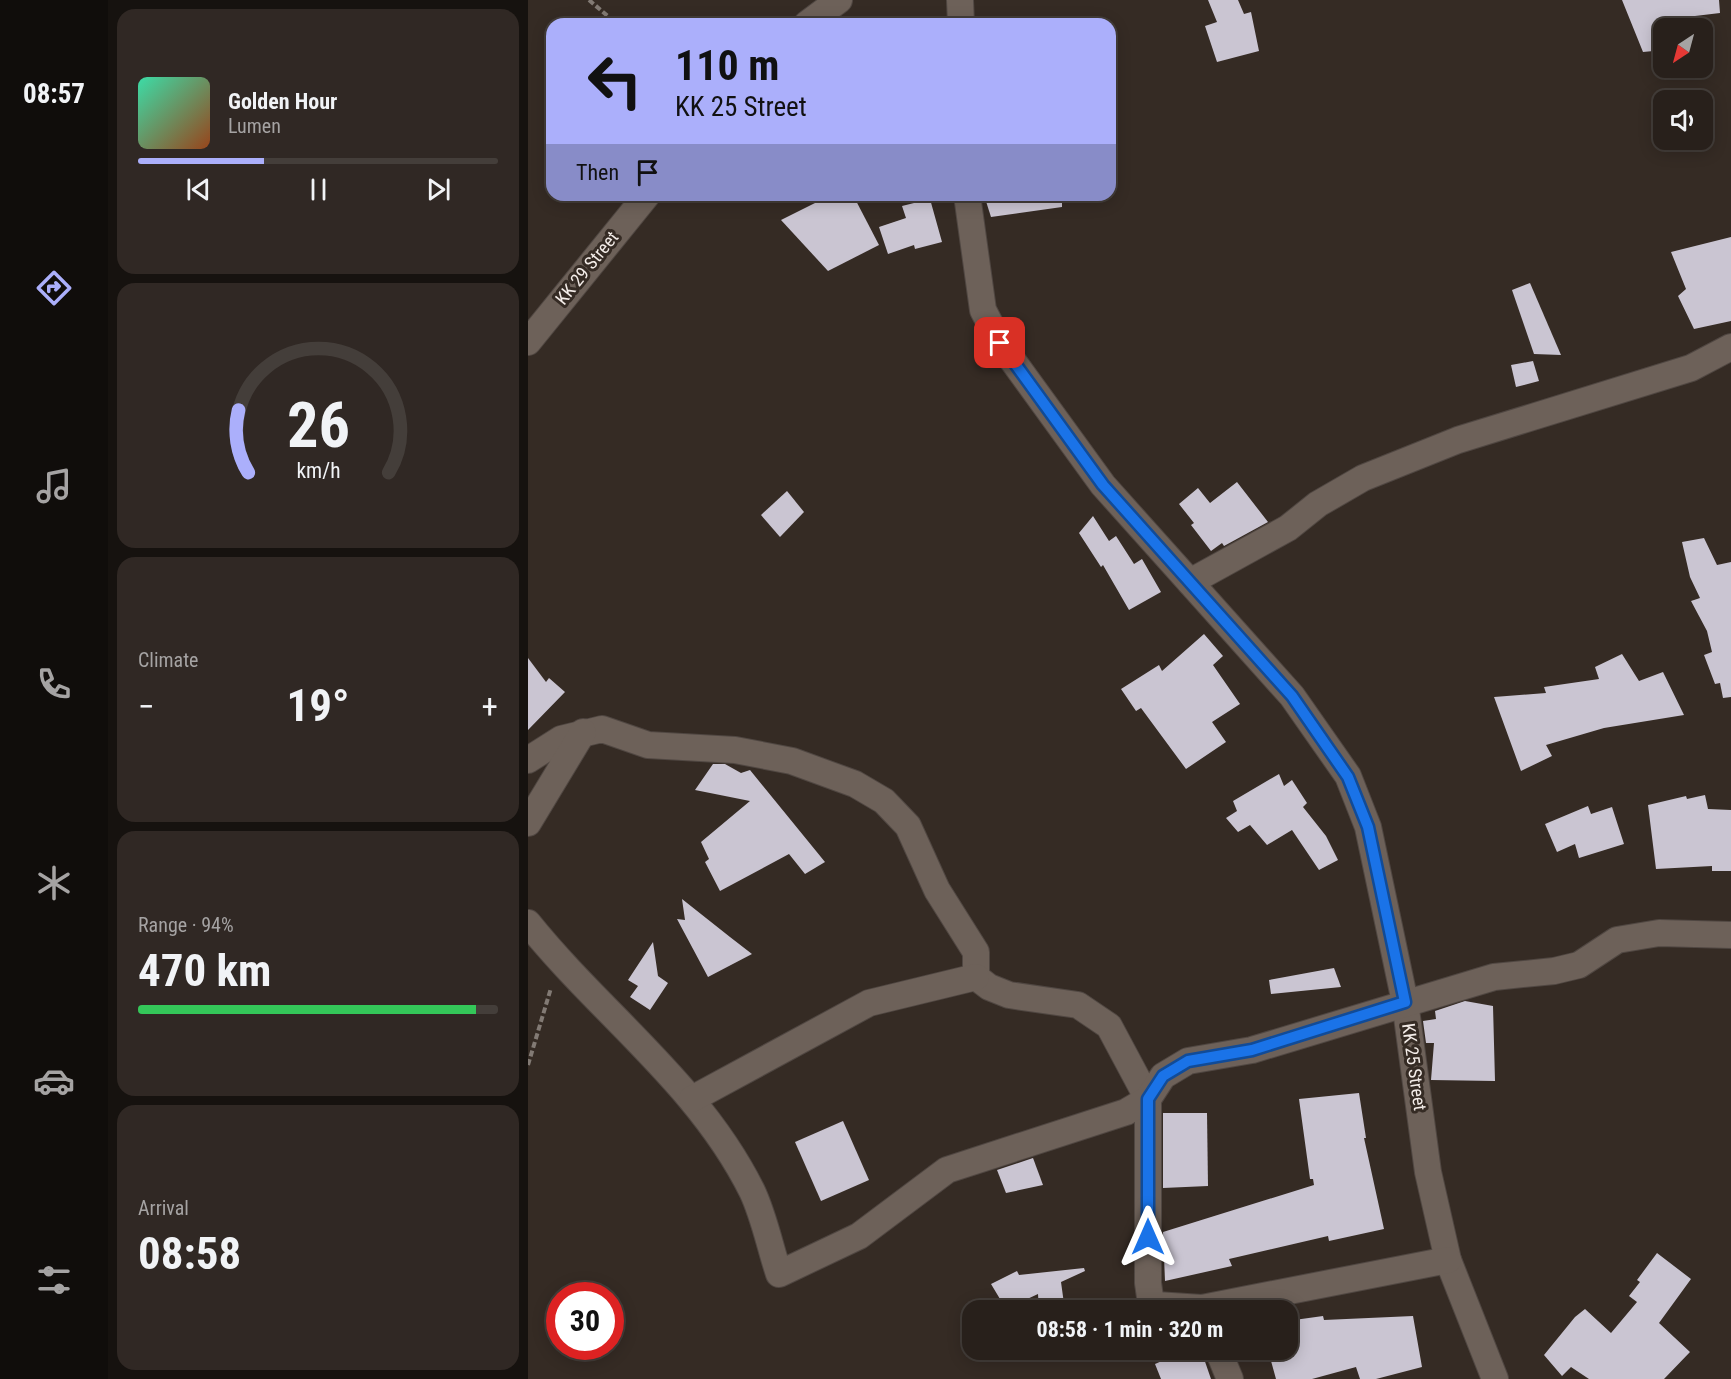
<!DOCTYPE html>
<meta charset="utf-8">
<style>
:root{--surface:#28201b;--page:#302824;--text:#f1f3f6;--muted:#a5a3a3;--line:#443e3a;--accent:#abaffb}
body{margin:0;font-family:"Roboto Condensed",sans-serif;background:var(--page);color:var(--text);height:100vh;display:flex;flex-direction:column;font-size:22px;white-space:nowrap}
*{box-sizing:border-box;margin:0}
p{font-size:20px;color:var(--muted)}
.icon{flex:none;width:33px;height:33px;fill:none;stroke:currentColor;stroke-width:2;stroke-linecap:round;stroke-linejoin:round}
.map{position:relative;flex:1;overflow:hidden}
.panel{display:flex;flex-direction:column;gap:9px;padding:9px;background:#16120f;width:420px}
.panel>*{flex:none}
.hud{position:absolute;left:18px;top:18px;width:570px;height:183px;border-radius:18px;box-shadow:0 3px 15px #0003,0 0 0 2px var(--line);background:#abaffb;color:#111;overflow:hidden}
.needle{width:39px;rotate:216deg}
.controls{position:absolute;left:1125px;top:18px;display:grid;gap:12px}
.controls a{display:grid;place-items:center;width:60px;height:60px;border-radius:12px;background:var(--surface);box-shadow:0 3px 15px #0003,0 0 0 2px var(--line);font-size:30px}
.speed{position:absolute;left:18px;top:1282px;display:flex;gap:12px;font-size:30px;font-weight:700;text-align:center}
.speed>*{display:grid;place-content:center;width:78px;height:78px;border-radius:50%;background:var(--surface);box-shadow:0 3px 15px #0003,0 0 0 2px var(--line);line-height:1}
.speed .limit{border:9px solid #d22;background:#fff;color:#111}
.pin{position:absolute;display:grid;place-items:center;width:51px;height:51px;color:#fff;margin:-26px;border-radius:12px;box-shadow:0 3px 9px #0006}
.me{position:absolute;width:66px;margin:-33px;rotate:0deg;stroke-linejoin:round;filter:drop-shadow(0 0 4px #0008)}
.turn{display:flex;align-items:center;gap:21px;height:126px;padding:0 30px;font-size:27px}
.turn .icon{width:78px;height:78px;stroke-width:2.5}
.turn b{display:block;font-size:42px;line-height:51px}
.then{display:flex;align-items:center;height:57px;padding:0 30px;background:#0003;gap:12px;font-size:22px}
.big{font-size:45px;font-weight:700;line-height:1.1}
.panel .tile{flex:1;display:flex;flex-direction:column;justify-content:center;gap:9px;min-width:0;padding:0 21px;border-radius:18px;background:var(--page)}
.panel .dial{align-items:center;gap:0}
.dial svg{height:156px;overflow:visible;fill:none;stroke:var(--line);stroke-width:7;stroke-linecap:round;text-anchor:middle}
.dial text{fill:var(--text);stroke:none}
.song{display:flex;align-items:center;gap:18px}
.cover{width:72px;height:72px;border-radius:9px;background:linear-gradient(135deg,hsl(160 70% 55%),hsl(20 70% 35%))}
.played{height:6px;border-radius:3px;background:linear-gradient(90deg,var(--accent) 35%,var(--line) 35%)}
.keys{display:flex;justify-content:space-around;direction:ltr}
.heat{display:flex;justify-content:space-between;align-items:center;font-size:33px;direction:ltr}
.charge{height:9px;border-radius:4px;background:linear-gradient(90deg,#34c759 94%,var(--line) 0)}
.trip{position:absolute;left:434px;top:1300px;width:336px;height:60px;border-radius:18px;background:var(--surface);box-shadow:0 3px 15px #0003,0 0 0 2px var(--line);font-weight:700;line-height:60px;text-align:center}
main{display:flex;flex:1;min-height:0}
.dock{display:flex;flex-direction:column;width:108px;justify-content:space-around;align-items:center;background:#100d0b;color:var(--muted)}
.dock .icon{width:42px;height:42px}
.dock .on{color:var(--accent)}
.dock b{font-size:27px;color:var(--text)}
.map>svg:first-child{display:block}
.building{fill:#cac5d2}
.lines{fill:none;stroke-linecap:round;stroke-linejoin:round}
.street-casing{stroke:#504742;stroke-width:28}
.path{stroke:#827a74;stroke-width:4;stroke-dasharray:6 3;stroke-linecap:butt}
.street{stroke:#6d6159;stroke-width:26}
.route-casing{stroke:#114b97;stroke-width:15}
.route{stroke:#1a73e8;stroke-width:10}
.labels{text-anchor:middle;stroke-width:6;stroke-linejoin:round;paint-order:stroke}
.street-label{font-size:18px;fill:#f4ede9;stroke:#352b24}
</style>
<main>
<nav class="dock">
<b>08:57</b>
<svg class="icon on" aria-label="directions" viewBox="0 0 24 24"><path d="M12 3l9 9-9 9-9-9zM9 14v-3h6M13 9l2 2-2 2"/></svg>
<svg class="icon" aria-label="music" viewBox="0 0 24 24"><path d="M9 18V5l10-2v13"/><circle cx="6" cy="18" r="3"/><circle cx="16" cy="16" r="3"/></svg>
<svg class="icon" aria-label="phone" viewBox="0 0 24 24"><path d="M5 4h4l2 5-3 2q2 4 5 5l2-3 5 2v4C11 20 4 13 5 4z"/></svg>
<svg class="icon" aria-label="climate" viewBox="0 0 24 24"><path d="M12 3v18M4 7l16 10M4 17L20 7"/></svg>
<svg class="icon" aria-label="car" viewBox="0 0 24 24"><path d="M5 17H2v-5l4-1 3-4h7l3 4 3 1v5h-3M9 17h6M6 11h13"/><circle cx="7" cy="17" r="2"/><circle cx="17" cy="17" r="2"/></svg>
<svg class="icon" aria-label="filters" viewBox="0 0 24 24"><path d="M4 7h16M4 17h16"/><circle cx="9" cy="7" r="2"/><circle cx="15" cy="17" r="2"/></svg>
</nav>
<section class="panel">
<div class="tile">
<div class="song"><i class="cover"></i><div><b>Golden Hour</b><p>Lumen</p></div></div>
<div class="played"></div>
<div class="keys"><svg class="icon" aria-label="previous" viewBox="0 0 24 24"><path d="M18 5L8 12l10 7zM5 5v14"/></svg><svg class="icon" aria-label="pause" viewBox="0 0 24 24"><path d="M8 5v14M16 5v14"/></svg><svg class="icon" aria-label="next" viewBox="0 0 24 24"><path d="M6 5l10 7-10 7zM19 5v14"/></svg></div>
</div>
<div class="tile dial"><svg viewBox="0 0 100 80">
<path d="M14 69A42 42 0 1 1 86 69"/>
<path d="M14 69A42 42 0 0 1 9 37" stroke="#abaffb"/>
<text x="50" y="56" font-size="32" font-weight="700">26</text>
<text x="50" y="72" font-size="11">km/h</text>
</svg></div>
<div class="tile"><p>Climate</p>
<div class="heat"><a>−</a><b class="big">19°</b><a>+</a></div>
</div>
<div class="tile"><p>Range · 94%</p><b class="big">470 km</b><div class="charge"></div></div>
<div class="tile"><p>Arrival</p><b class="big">08:58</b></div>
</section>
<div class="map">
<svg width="1203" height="1379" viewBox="0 0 1203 1379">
<rect width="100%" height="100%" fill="#352b24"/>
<!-- building -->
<g class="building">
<path d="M680 0H710L716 14 723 12 731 51 689 62 677 26 689 22Z"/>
<path d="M1094 0H1191L1192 13 1142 19 1145 28H1136V50L1115 52Z"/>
<path d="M303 195H325L351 245 300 271 253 220Z"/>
<path d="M456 195H534V207L463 217Z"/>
<path d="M402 199 414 242 387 249 386 245 360 254 351 227 378 218 374 206Z"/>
<path d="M1203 237V321L1166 329 1150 296 1158 289 1143 252Z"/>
<path d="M1002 283 1033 355 1006 354 984 290Z"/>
<path d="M1005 361 1011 381 988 387 983 365Z"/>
<path d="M709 482 740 522 696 546 694 543 683 551 663 525 666 523 651 504 670 488 682 503Z"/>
<path d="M259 491 276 512 252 537 233 515Z"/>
<path d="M565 516 581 541 588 536 606 564 614 559 633 592 601 610 575 565 573 567 551 533Z"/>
<path d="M1176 538 1189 565 1203 562V697L1195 698 1192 683 1187 684 1176 655 1184 652 1179 631 1163 601 1172 598 1162 577 1154 542Z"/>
<path d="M676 634 695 656 685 665 712 704 684 722 698 742 658 769 613 708 608 711 593 689 631 665 634 671Z"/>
<path d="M1094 654 1111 681 1135 672 1156 715 1076 728 1018 745 1024 756 993 771 966 697 1018 693 1016 687 1071 679 1067 667Z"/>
<path d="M0 658 18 682 21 678 37 692 0 730Z"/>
<path d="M185 764H197L213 773 222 770 297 862 277 874 261 854 192 891 177 862 181 859 173 842 222 801 167 790Z"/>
<path d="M751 774 756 786 764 780 779 803 775 807 798 836 810 860 791 870 764 830 739 845 722 825 710 832 698 818 709 811 705 801Z"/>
<path d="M1177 795 1180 809 1203 810V871H1184V866L1128 869 1120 805 1158 796 1159 799Z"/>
<path d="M1060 806 1063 814 1084 807 1096 844 1051 858 1047 844 1029 852 1017 824Z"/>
<path d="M154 899 202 937 224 954 180 977 149 919 157 920Z"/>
<path d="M125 942 130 976 140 983 122 1010 102 997 110 986 100 980Z"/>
<path d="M806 968 813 987 743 994 741 980Z"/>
<path d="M937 1001 965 1006 967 1081 903 1080 906 1043H898L895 1021 908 1019 907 1011Z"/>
<path d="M831 1093 838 1138H836L856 1229 801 1241 800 1236 701 1259 704 1266 637 1281 635 1232 786 1185 785 1179H782L771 1099Z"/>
<path d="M635 1113H679L680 1186 635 1188Z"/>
<path d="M315 1121 341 1180 293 1201 267 1142Z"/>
<path d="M505 1158 515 1185 478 1193 469 1170Z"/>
<path d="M1129 1253 1163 1279 1131 1323 1162 1352 1136 1379H1061L1043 1367 1034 1376 1016 1355 1047 1317 1057 1309 1083 1333 1109 1302 1101 1296 1112 1282 1109 1280Z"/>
<path d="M556 1268 557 1271 533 1282 537 1311H511L510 1294 478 1309 463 1284 489 1271 491 1275Z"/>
<path d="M795 1316 796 1320 885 1316 894 1367 848 1379H832L828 1367 784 1379H748L740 1350H759V1321Z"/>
<path d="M659 1350H673L683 1379H633L627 1364Z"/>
</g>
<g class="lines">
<!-- street casing -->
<g class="street-casing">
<g id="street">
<path d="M432 0 433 24"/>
<path d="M279 24 311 0"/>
<path d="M439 195 455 310 472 343 575 485 764 696 820 776 840 827 877 1002 900 1172 920 1260 967 1379"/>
<path d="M0 342 119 195"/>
<path d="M662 582 760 528 790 504 835 478 930 440 1163 368 1203 347"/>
<path d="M0 760 33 739 74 729 120 745 207 750 264 761 327 784 356 801 380 826 409 890 448 952V977L461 987 481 995 550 1005 581 1026 620 1099V1283L622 1297 628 1305 674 1308 920 1260"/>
<path d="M0 823 55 732"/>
<path d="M0 923C73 1014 171 1084 224 1191 236 1216 242 1247 251 1274L331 1236 419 1170 598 1112 620 1099 635 1076 660 1061 724 1050 966 977 1026 971 1051 965 1089 940 1131 933 1203 935"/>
<path d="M164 1099 341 1003 448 977"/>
<path d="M690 1350 702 1379"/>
</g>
</g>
<!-- path -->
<g class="path">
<path d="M61 0 89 24"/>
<path d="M0 1065 23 988"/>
</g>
<!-- street -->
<use href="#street" class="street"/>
</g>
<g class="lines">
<!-- route casing -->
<g class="route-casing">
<path id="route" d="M472 343 575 485 764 696 820 777 840 827 877 1002 724 1050 660 1061 635 1076 620 1099V1237"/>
</g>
<!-- route -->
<use href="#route" class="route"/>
</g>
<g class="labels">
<!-- street labels -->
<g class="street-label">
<text transform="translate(59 268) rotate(-51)" y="6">KK 29 Street</text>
<text transform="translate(886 1067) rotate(82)" y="6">KK 25 Street</text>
</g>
</g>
</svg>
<div class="controls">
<a><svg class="needle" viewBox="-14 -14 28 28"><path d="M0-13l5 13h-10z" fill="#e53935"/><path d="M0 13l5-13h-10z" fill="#a5a3a3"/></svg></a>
<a><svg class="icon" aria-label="sound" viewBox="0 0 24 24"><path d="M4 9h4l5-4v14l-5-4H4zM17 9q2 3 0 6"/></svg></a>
</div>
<div class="speed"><div class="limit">30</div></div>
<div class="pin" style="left:472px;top:343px;background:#d93025"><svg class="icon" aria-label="arrive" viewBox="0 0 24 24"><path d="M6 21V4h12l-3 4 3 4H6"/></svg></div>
<svg class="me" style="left:620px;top:1237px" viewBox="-20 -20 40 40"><path d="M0-17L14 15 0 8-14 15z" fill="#1a73e8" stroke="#fff" stroke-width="4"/></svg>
<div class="trip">08:58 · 1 min · 320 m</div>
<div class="hud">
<div class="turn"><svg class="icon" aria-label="left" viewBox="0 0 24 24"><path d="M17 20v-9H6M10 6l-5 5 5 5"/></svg><div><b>110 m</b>KK 25 Street</div></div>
<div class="then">Then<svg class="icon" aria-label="arrive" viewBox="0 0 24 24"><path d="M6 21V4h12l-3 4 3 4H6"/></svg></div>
</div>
</div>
</main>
